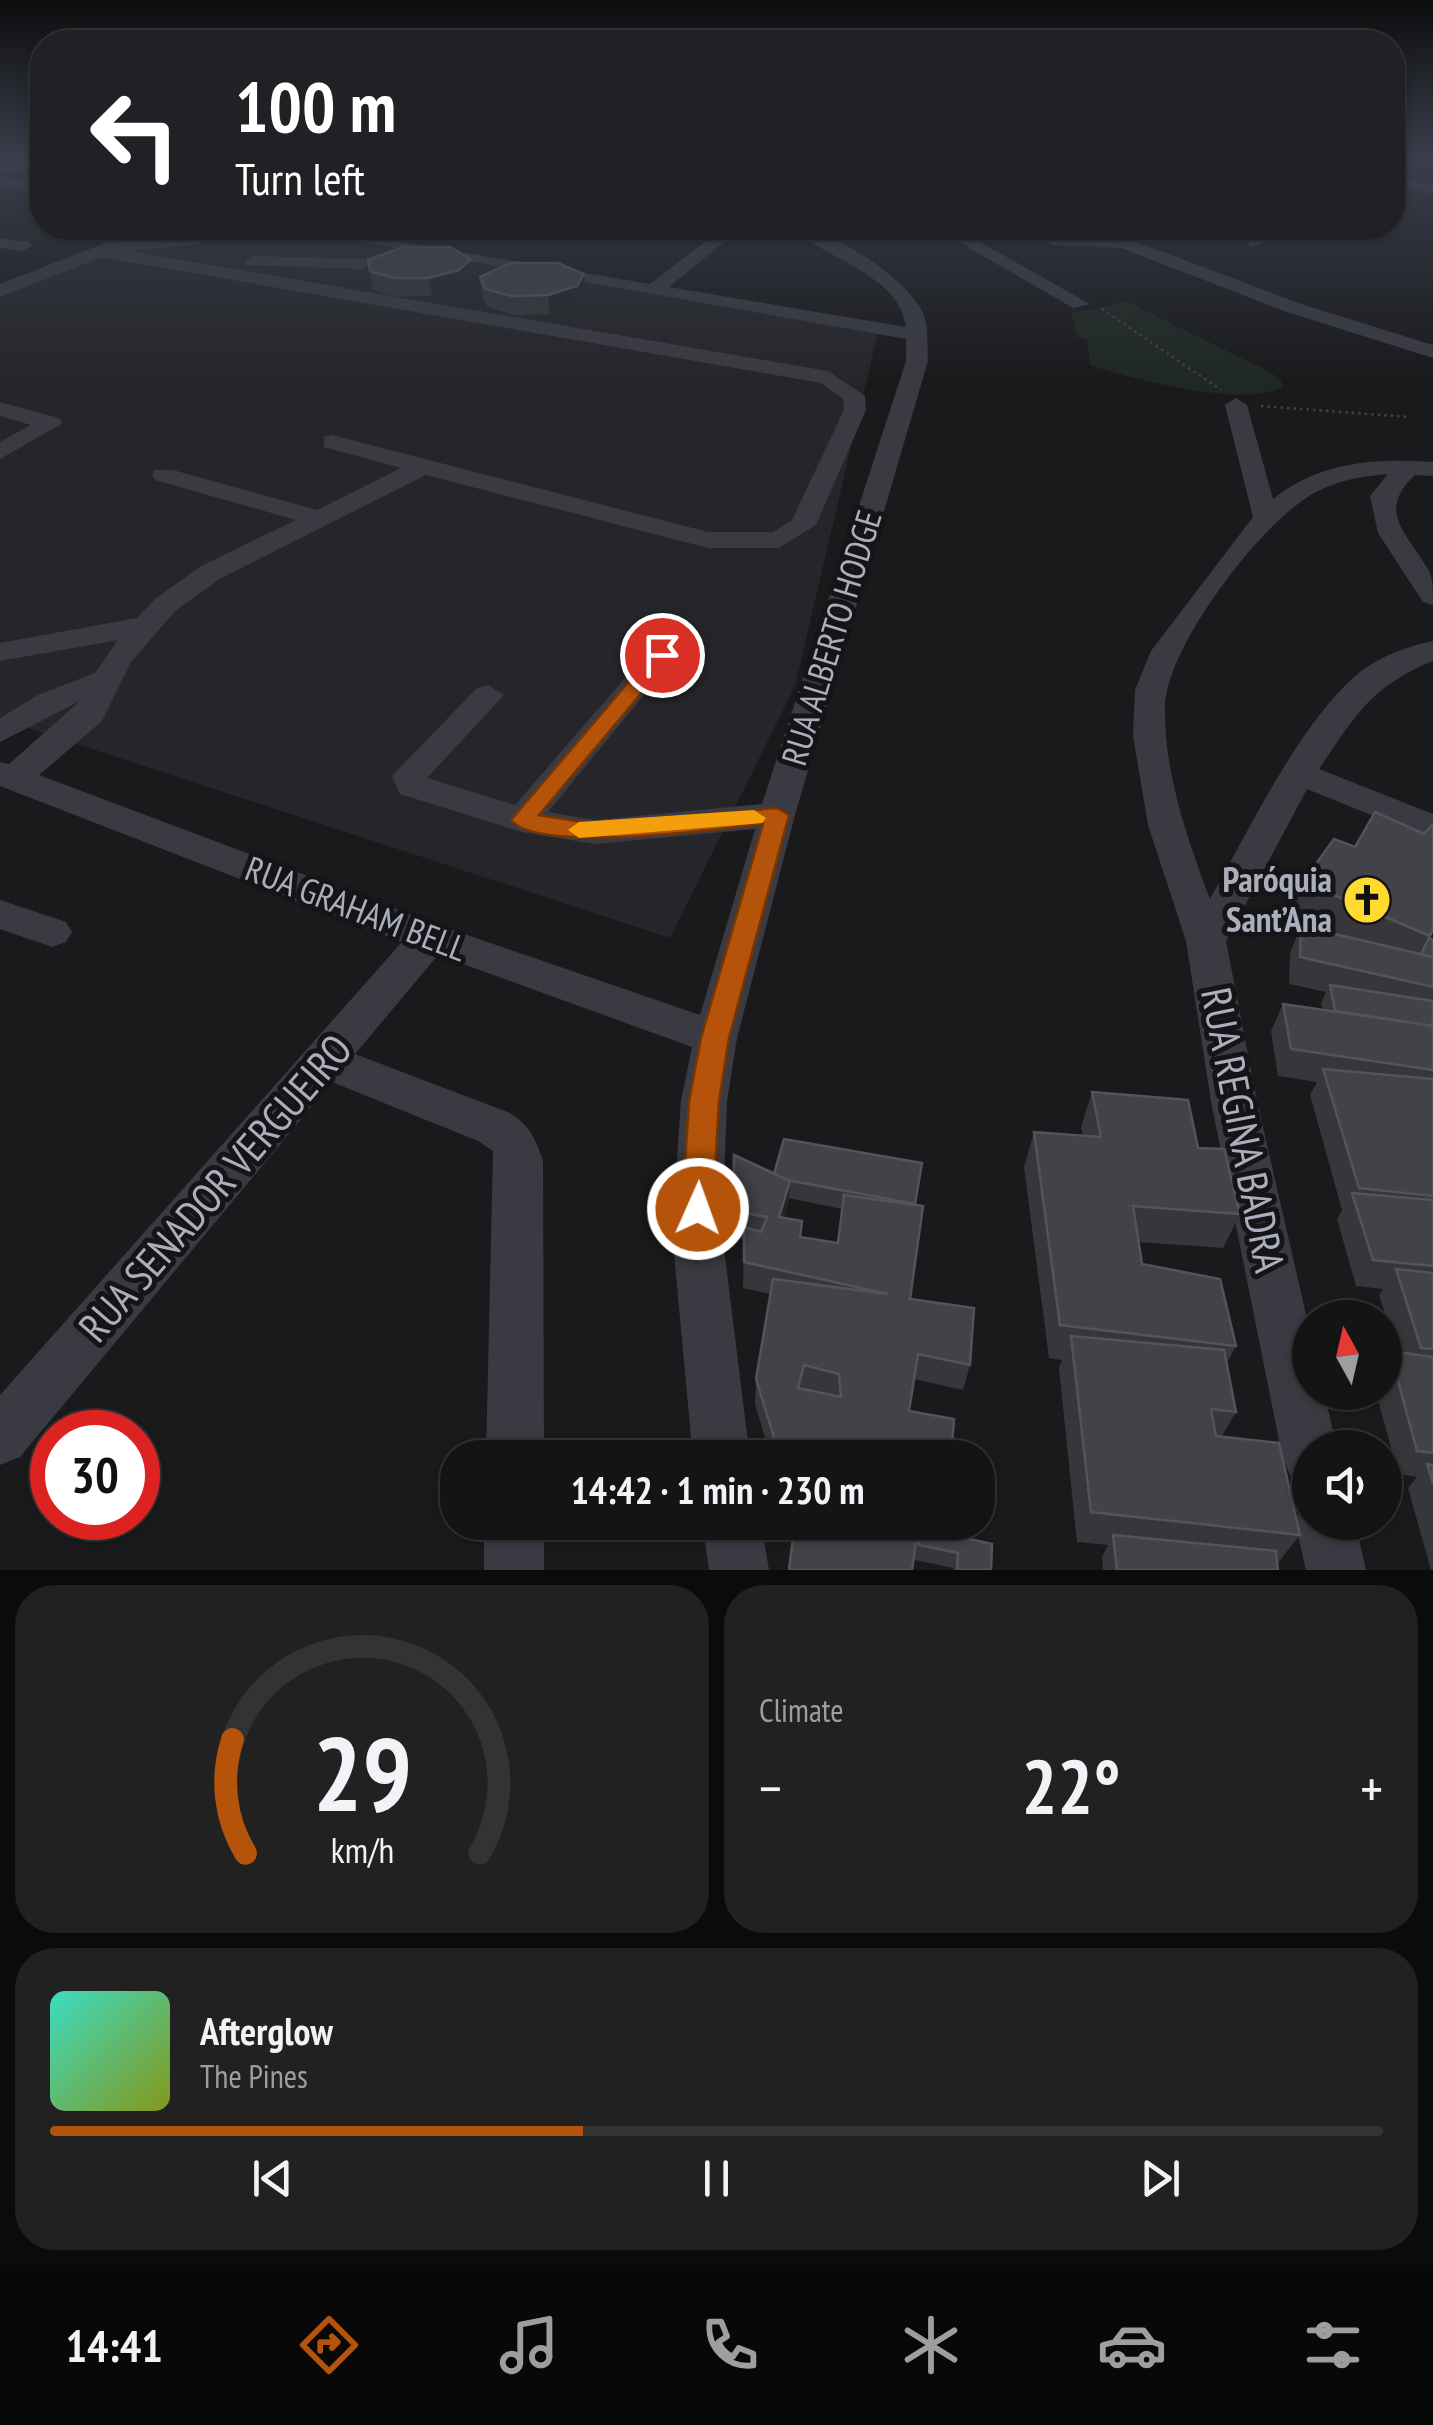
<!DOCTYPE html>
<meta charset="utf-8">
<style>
:root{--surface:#141415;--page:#212122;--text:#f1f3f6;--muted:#9d9ea0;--line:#333334;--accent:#b45309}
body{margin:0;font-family:"PT Sans Narrow",sans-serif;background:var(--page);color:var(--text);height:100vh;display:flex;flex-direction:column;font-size:38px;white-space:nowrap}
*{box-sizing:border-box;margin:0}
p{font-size:32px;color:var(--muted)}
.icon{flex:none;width:55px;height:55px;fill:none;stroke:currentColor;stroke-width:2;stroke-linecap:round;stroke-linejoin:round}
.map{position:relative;height:1570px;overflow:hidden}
.sheet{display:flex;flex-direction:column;gap:15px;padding:15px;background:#0b0b0c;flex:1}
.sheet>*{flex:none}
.top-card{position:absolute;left:30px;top:30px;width:1375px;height:210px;border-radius:40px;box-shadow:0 2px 8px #0004,0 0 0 2px var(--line);background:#202124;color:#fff;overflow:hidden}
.needle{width:65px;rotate:352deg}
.controls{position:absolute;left:1292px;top:1300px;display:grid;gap:20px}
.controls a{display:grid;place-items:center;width:110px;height:110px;border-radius:50%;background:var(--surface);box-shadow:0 2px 8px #0004,0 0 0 2px var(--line);font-size:50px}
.speed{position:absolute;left:30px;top:1410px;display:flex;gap:20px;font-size:50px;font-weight:700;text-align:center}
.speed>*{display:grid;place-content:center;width:130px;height:130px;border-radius:50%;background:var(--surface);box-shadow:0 2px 8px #0004,0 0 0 2px var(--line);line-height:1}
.speed .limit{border:15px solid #d22;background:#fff;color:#111}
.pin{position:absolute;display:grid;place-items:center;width:85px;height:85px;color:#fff;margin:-42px;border:5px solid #fff;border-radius:50%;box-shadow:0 2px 10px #0007}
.me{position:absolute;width:110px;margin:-55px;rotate:2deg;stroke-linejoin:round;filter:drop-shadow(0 0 8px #0008)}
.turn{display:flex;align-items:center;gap:35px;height:210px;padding:0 40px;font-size:45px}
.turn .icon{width:130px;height:130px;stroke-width:2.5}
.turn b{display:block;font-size:70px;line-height:85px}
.big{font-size:75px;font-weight:700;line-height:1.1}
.sheet .tile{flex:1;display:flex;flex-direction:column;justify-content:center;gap:15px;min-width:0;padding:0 35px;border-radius:40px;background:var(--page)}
.sheet .dial{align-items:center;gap:0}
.dial svg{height:260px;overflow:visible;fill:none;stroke:var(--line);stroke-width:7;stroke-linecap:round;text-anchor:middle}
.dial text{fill:var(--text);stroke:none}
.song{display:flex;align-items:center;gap:30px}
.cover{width:120px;height:120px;border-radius:15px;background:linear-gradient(135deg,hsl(170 70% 55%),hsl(70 70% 35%))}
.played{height:10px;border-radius:5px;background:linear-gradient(90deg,var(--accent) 40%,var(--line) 40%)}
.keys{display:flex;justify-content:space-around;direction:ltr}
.heat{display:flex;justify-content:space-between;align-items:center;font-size:55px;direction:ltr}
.sheet .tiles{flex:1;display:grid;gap:15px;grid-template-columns:1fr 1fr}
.tile:last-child{grid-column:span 2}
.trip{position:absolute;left:440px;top:1440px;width:555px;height:100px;border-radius:40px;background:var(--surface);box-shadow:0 2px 8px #0004,0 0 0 2px var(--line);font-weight:700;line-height:100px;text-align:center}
.menu{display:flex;height:160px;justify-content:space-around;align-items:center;background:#080808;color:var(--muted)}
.menu .icon{width:70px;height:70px}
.menu .active{color:var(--accent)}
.menu b{font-size:45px;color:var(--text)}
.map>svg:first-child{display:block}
.built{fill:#26262a}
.green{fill:#1f2822}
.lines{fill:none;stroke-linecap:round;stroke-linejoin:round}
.path{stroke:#404149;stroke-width:2.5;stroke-dasharray:2.5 4;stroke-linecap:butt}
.minor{fill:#3a3a42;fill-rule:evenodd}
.major{fill:#565761;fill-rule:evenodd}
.wall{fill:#36363b;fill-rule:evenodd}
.shaded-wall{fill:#252529}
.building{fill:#424349;stroke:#53545b;stroke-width:2.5;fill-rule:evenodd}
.route{fill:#b45309;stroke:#753606;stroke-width:2.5}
.slow{fill:#f59e0b}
.labels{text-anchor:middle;stroke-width:10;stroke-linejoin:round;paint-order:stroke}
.street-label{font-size:35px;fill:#abaebd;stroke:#151518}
.poi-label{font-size:35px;font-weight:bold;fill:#abaebd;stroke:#151518;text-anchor:end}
.near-street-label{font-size:42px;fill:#abaebd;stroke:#151518}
</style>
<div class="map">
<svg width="1433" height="1570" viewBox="0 0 1433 1570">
<rect width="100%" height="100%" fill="#1a1a1c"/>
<!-- built -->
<path class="built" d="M152 228H273L878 332 795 686 670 938 0 719V285Z"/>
<!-- green -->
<path class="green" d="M1127 302 1266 370 1280 379 1283 386C1251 410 1127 378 1090 365L1087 339 1078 338 1071 313Z"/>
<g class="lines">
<!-- path -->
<g class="path">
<path d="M1102 309 1221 390"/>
<path d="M1261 406 1409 417"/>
</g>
<!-- minor -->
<g class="minor">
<path d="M1392 175 1433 184V194L1392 184Z"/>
<path d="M0 177 42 184V194L0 187Z"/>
<path d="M211 228H233L194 245 129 251 828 371 865 396 866 410 816 525 779 548H708L426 475 221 578 175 611 131 662 102 721 39 775 444 927 700 1015 755 829 595 844 522 832 400 794 392 776 477 688 488 685 504 695 427 778 515 805 651 648 662 646 677 655 548 812 595 820 762 804 906 361V339L282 228H317L650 284 723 228H741L669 287 906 327C899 274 826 260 793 228 828 226 908 279 923 313 929 327 927 346 928 361L795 815 737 1038 727 1101 722 1232 750 1458H693L672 1232 681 1101 692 1047 438 955 355 1054 510 1113C530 1126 535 1138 543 1160L544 1458H486L493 1151 478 1141 332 1082 20 1457 0 1465V1395L402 942 0 786V762L9 764 80 701 0 742V718L38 695 95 673 118 640 0 661V643L137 618 155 599 201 566 296 520 155 480 152 475 155 470H173L317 510 401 468 324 447V437L332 435 708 532H773L792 520 844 410 843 399 821 383 102 257 0 297V284L105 243 191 235Z"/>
<path d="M935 228H955L1090 304 1073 308Z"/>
<path d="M1018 228 1129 239 1301 304 1433 345V358L1287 312 1121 248 1052 245Z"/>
<path d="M1238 228H1254L1265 243 1250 247Z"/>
<path d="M0 238 29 242 32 246 23 251 0 248Z"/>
<path d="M253 256 363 259 372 264 363 269 247 265 244 261Z"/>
<path d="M1236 398 1247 405 1273 499C1320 461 1376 458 1433 462V476L1415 475C1374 513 1410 535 1430 573 1433 581 1433 594 1433 605L1423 602 1378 533 1370 496 1388 474C1356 477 1328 482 1302 501 1254 534 1167 647 1165 707 1164 773 1187 838 1210 899 1247 834 1311 698 1375 662 1392 652 1414 645 1433 641V661C1371 686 1356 715 1319 769L1433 814V840L1307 789 1226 941 1257 1101 1310 1332V1392H1324L1337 1448H1310V1483L1290 1475 1282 1455 1211 1101 1186 941 1148 825 1133 736 1135 690 1151 651 1253 517 1225 405Z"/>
<path d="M0 402 59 418 63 423 0 459V442L31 425 0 416Z"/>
<path d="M0 900 66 922 72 932 66 942 52 947 0 929Z"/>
<path d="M1310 1499V1522H1355L1366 1570H1306L1295 1522 1304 1501Z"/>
<rect x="484" y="1522" width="60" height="48"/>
<path d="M702 1522H761L769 1570H709Z"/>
</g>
<!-- major -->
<path class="major" d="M18 160H42V165L0 175V165Z"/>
</g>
<!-- wall -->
<g class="wall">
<path d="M471 259 473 278 462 289 432 296 397 297 373 290 368 260Z"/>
<path d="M480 277 586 293 578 305 550 314 514 315 487 307 482 295Z"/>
<path d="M1303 882 1433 929 1429 938 1433 940V1570H1431L1408 1488 1417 1477 1398 1474 1376 1392H1385V1358L1390 1351 1397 1352 1379 1295 1383 1289 1356 1286 1337 1219 1342 1210 1310 1095 1317 1082 1278 1076 1271 1031 1283 1004 1323 1010 1321 1003 1326 992 1289 984 1290 953 1301 926 1318 930 1288 917Z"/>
<path d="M1092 1092 1198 1148 1240 1214 1223 1248 1138 1242 1142 1264 1236 1346 1227 1363 1236 1412 1222 1436 1300 1535 1277 1564 1278 1570H1103L1102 1557 1108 1545 1077 1542 1059 1368 1062 1360 1049 1358 1024 1167 1034 1132 1083 1135 1081 1127Z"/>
<path d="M734 1155 774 1174 915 1204 910 1299 970 1365 963 1390 914 1379 909 1411 951 1458H771L755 1404 756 1379 770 1294 743 1288 744 1239 733 1237ZM788 1198 842 1209 838 1243 800 1237 785 1218Z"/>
<path d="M795 1522H962L961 1537 991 1570H953V1568L915 1560 917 1536Z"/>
</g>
<!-- shaded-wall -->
<g class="shaded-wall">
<path d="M471 259 473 278 462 289 432 296 429 278Z"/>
<path d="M584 274 586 293 578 305 550 314 548 295Z"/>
<path d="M790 1181 788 1207 777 1243 779 1217Z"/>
</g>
<!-- building -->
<g class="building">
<path d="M403 247H450L471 259 459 270 429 278H394L370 271 368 260Z"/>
<path d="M511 263H558L584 274 577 286 548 295 512 296 485 289 480 277Z"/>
<path d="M1375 812 1424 834 1432 825H1433V929L1430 936 1303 882 1334 839 1355 847Z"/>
<path d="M1301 926 1433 957V987L1300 957Z"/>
<path d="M1429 938 1433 940V957L1421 954Z"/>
<path d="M1330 985 1433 1001V1026L1335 1011Z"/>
<path d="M1283 1004 1433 1026V1070L1291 1049Z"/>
<path d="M1323 1069 1433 1079V1196L1359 1188Z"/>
<path d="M1092 1092 1188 1100 1198 1148 1224 1149 1240 1214 1133 1206 1142 1264 1220 1279 1236 1346 1060 1325 1034 1132 1101 1137Z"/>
<path d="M784 1139 922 1163 915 1204 787 1180 774 1174Z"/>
<path d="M734 1155 790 1181 779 1217 802 1221 800 1237 838 1243 844 1195 923 1206 910 1299 974 1308 970 1365 918 1354 909 1411 954 1419 951 1458H828L777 1447 756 1379 773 1279 888 1294 744 1262V1227L761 1232 767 1217 733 1211ZM804 1365 839 1374 841 1397 798 1388Z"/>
<path d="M1352 1193 1433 1200V1266L1373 1260Z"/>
<path d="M1396 1269 1433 1273V1349L1421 1348Z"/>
<path d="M1071 1336 1224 1350 1236 1412 1211 1409 1216 1436 1279 1443 1300 1535 1091 1512Z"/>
<path d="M1390 1351 1433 1357V1453L1417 1451Z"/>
<path d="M1427 1464 1433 1465V1483Z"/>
<path d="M795 1522H919L912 1570H789Z"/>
<path d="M921 1522H962L961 1537 992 1544 991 1570H957L958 1553 919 1545Z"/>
<path d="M1113 1535 1276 1551 1278 1570H1117Z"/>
</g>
<!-- sky -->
<linearGradient id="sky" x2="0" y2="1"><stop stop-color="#0e0e0f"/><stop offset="0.42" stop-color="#383e4b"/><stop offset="1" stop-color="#383e4b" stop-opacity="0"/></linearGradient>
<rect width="1433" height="380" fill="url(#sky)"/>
<!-- route -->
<path class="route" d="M662 649 670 651V659L539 815 595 824 777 808 789 815 729 1038 719 1101 713 1209 709 1219 698 1224 686 1219 682 1209 689 1101 701 1038 763 824C717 829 538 854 511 820L655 651Z"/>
<!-- slow -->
<path class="slow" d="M754 810 766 818 762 823 579 838 568 830 579 822Z"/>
<!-- icons -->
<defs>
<g id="church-disc" transform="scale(2.5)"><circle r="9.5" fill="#ffdb2f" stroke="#151518"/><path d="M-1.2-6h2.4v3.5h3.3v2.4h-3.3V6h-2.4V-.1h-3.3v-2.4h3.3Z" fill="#111"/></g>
</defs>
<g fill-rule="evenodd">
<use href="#church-disc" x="1367" y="900"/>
</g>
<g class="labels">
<!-- street labels -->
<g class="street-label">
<text transform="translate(832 638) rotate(-73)" y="12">RUA ALBERTO HODGE</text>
<text transform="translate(356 909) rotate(21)" y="12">RUA GRAHAM BELL</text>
</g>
<!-- poi labels -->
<g class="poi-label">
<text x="1332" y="892">Paróquia<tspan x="1332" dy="40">Sant’Ana</tspan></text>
</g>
<!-- near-street labels -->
<g class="near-street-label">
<text transform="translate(1243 1130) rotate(79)" y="15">RUA REGINA BADRA</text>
<text transform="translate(215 1188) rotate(-49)" y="15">RUA SENADOR VERGUEIRO</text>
</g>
</g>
</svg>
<div class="controls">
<a><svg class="needle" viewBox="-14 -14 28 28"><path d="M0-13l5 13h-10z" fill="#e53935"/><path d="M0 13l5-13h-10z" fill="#9d9ea0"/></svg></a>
<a><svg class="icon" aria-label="sound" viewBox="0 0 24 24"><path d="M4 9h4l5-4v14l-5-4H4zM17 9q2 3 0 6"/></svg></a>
</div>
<div class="speed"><div class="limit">30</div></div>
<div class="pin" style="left:662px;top:655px;background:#d93025"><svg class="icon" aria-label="arrive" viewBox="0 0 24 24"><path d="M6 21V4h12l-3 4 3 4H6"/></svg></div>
<svg class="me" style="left:698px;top:1209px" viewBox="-20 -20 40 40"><circle r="17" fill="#b45309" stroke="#fff" stroke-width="3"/><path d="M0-11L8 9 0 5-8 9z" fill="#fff"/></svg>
<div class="trip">14:42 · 1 min · 230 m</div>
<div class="top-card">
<div class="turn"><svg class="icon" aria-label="left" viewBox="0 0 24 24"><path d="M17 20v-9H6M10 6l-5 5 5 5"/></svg><div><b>100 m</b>Turn left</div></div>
</div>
</div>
<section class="sheet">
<div class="tiles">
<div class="tile dial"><svg viewBox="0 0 100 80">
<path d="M14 69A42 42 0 1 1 86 69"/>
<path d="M14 69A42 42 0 0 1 10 34" stroke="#b45309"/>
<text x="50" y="56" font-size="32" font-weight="700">29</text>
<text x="50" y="72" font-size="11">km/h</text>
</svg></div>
<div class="tile"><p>Climate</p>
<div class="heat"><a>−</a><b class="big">22°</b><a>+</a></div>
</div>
<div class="tile">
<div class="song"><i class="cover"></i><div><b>Afterglow</b><p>The Pines</p></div></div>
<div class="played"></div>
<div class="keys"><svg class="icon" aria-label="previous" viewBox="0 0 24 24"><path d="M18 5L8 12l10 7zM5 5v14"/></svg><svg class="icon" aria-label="pause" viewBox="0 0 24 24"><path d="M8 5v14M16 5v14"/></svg><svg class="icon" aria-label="next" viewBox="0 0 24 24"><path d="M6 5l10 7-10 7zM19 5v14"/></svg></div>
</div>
</div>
</section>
<nav class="menu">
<b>14:41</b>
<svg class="icon active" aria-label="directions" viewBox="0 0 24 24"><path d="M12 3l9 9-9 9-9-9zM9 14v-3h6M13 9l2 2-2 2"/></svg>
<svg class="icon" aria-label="music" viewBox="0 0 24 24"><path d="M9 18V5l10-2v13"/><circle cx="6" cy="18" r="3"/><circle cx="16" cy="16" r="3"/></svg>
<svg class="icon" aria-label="phone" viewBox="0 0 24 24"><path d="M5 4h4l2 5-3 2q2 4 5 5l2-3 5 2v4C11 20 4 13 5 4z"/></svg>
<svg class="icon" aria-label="climate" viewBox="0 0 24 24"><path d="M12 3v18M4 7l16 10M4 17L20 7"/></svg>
<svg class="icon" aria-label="car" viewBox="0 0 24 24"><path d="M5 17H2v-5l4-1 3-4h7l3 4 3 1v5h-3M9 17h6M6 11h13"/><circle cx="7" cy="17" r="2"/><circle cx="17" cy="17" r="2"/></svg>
<svg class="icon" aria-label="filters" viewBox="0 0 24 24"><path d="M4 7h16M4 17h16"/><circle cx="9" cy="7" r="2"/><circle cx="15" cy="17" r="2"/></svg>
</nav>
